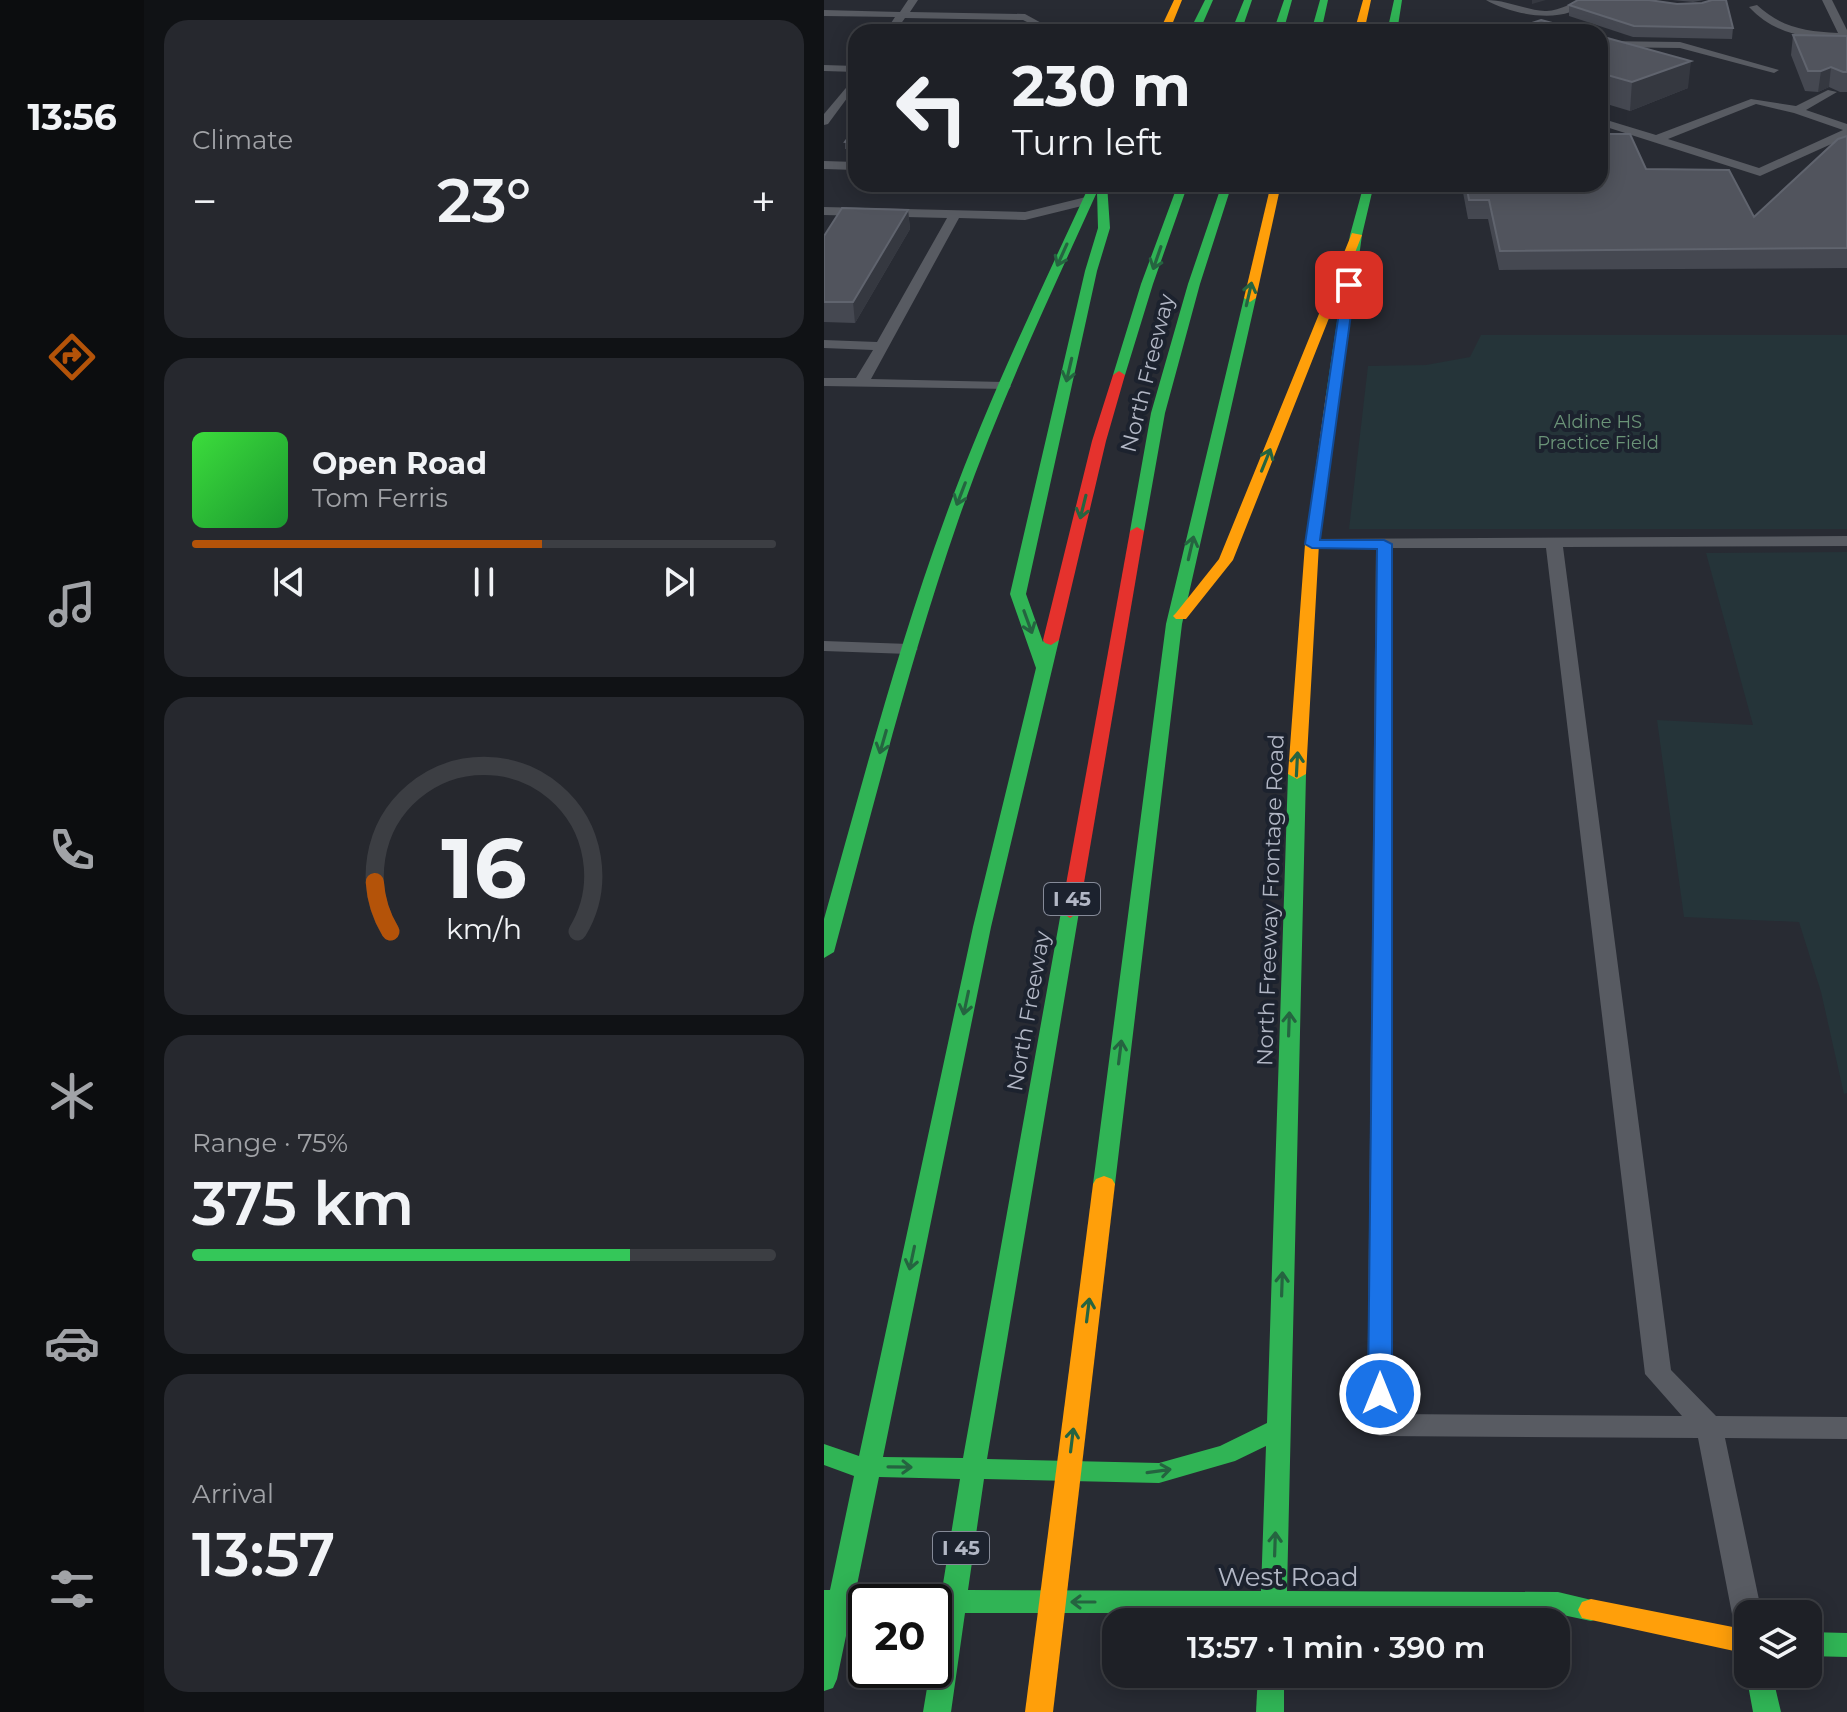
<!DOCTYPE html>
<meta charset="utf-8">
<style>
:root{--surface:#1e2026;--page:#26282e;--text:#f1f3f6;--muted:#a1a3a7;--line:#3c3e43;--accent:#b45309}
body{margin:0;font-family:Montserrat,sans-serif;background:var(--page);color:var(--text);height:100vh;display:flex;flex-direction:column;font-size:30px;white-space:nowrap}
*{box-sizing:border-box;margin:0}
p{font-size:26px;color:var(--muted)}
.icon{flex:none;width:44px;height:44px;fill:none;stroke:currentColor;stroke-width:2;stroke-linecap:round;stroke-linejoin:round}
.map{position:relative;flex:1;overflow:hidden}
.sheet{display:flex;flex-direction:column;gap:20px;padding:20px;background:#101215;width:680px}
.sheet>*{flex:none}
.guide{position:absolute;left:24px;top:24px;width:760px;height:168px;border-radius:24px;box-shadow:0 4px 20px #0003,0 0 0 2px var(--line);background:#1e2026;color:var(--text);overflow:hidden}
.fabs{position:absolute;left:910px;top:1600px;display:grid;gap:16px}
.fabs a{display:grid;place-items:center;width:88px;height:88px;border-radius:16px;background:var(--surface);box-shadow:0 4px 20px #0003,0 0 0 2px var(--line);font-size:40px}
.speed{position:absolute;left:24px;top:1584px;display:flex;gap:16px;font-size:40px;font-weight:700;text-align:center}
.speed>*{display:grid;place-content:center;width:104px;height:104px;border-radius:50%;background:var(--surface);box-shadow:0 4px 20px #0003,0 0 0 2px var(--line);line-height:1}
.speed .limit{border:4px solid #111;border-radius:12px;background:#fff;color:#111}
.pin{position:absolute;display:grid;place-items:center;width:68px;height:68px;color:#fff;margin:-34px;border-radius:16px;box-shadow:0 4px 12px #0006}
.me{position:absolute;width:88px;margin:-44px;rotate:0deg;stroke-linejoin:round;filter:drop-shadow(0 0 6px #0008)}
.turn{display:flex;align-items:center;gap:28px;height:168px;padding:0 32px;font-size:36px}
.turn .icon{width:104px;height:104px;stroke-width:2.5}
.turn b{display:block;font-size:56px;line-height:68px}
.big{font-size:60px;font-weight:600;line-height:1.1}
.sheet .tile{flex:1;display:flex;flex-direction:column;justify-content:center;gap:12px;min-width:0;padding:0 28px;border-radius:24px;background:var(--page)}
.sheet .dial{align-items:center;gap:0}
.dial svg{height:208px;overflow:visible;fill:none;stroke:var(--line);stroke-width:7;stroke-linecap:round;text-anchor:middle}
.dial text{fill:var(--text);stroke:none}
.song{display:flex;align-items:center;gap:24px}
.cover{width:96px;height:96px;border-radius:12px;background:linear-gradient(135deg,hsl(120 70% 55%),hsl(130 70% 35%))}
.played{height:8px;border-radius:4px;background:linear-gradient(90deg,var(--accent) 60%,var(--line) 60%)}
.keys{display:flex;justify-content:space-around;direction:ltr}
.heat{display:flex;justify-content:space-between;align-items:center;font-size:44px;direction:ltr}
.charge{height:12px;border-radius:6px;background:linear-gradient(90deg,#34c759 75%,var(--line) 0)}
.trip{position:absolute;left:278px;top:1608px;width:468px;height:80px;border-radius:24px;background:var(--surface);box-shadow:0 4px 20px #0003,0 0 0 2px var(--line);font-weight:600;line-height:80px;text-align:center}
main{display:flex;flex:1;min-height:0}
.menu{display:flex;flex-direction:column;width:144px;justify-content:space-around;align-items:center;background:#0c0d0f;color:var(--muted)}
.menu .icon{width:56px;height:56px}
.menu .active{color:var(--accent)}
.menu b{font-size:36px;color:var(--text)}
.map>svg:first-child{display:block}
.green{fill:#253439}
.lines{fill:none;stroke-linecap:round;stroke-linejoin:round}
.lane{fill:#585b62;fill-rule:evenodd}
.fast{fill:#30b455;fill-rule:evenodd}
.slow{fill:#ff9f0a;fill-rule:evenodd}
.jam{fill:#e5322d;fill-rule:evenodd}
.wall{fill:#454851}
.shaded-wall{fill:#353840}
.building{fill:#51545d;stroke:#60646e;stroke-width:2}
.oneway{stroke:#256440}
.route{fill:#1a73e8;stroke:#114b97;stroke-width:2}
.labels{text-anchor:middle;stroke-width:8;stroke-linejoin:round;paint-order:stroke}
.far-park-label{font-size:18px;fill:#6b9478;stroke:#1c222e}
.shield{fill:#1c222e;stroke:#858a98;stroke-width:2}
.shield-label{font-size:20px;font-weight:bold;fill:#b2b7c5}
.street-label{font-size:22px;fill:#b2b7c5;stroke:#1c222e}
.near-street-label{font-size:26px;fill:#b2b7c5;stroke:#1c222e}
</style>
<main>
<nav class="menu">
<b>13:56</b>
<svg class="icon active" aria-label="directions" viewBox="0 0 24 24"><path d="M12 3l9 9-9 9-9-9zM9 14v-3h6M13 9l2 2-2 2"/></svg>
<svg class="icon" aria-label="music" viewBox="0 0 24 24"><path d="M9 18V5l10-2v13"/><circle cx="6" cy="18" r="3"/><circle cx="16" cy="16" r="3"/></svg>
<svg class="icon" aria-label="phone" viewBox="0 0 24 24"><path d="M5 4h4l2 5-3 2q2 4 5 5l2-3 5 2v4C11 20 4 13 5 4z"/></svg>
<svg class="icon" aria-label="climate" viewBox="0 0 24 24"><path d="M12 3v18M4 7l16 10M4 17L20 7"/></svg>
<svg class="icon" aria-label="car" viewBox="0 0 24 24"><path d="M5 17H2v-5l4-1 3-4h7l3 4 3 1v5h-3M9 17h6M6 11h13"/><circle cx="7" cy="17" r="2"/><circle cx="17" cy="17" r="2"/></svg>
<svg class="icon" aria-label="filters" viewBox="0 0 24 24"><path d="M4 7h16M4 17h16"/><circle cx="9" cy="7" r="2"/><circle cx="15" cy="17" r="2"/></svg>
</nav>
<section class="sheet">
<div class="tile"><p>Climate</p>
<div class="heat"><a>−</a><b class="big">23°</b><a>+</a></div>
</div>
<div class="tile">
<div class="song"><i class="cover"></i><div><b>Open Road</b><p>Tom Ferris</p></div></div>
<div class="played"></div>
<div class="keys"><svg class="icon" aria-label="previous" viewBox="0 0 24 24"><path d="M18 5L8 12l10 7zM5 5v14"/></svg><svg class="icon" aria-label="pause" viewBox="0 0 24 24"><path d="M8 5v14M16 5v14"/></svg><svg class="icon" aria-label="next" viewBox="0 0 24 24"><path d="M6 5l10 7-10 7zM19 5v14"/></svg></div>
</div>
<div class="tile dial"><svg viewBox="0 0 100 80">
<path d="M14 69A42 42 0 1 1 86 69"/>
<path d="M14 69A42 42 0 0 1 8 50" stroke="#b45309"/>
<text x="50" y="56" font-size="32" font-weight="700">16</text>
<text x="50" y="72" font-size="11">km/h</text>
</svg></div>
<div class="tile"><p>Range · 75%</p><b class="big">375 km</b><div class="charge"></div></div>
<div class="tile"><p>Arrival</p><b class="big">13:57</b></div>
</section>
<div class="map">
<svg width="1023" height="1712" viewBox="0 0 1023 1712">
<rect width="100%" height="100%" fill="#282b33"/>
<!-- green -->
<g class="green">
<path d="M657 335H1023V529H525L544 366 602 365 646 357Z"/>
<path d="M1023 552V1093L1020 1094 997 992 975 922 860 917 833 720 929 725 882 553Z"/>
</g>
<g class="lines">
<!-- lane -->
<g class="lane">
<path d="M84 0H94L86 12 201 14 221 25 219 32H209L211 26 199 20 81 18 71 32H61L71 17 0 16V10L76 12Z"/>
<path d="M662 0C683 0 701 10 721 11 735 12 750 0 765 0 743 26 688 15 662 0Z"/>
<path d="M998 0H1008L1023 30V39C986 40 951 35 925 7L933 5C958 28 981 31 1014 33Z"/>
<path d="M776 41 856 42 955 70 950 73 856 48 776 47Z"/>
<path d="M0 65 32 66V72L0 71Z"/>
<path d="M32 76V86L4 124 0 125V114Z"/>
<path d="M1004 90 1013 92 982 110 1023 124V137L936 176 776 125V118L832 135 927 99 972 106ZM932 104 970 113 1019 130 935 168 844 139Z"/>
<path d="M0 161 32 162V170L0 169Z"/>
<path d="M262 197 268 201 266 204 201 220 135 218 47 379 180 382 187 386 185 389 0 386V378H32L49 350 0 348V340L53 342 123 218 0 215V207L201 212Z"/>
<path d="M1023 536V546L739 547 847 1370 892 1416 1023 1417V1439L901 1438 938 1614H924V1632L914 1628 909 1619 874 1438 556 1436 547 1433 543 1425 552 549H488L480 544 488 539ZM568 548H722L821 1374 858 1416 569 1414Z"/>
<path d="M0 641 85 644 94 649 85 654 0 651Z"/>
</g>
<!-- fast -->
<g class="fast">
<path d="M381 0H389L375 32H365Z"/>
<path d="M420 0H428L417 32H407Z"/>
<path d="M460 0H468L459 32H449Z"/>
<path d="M496 0H504L497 32H487Z"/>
<path d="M570 0H578L573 32H563Z"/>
<path d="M266 184H283L286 228 273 271 202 594 219 642 221 637 227 635 235 640 167 927 59 1457 139 1458 237 912 246 906 255 912 163 1459 335 1463 396 1446 443 1423 464 774 473 769 482 774 463 1591 734 1592 776 1602 780 1610 776 1618 767 1621 734 1614H462V1622H436V1613H141L127 1712H99L106 1670H110L115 1613H110V1602H42V1612H27L13 1679 9 1688 0 1691V1590H6L30 1476 0 1465V1444L35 1456 149 927 212 668 186 594 261 271 274 228 273 192C224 300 173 408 134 521 85 662 49 808 10 952L0 958V919C38 785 73 649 121 518 162 404 215 294 266 184ZM442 1446 437 1591 144 1590 160 1479 335 1483 411 1461ZM55 1477 136 1479 118 1590H32Z"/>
<path d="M354 184H364L329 284 301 375 290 378 289 375 317 284Z"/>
<path d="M398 184H408L376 284 341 413 320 531 313 535 308 534 306 531 327 413 364 284Z"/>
<path d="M540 184H550L538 235 516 395 509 399 502 395 526 235Z"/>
<path d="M426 294 432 298 358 624 291 1184 288 1189 280 1192 272 1189 269 1184 342 624 420 298Z"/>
<path d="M984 1632 1023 1633V1657L984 1656Z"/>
<path d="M924 1669V1674H948L957 1712H929L922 1674Z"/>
<path d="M434 1674H460V1712H432Z"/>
</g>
<!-- slow -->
<g class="slow">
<path d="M350 0H358L345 32H335Z"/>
<path d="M539 0H547L540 32H530Z"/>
<path d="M447 184H457L432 298 426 302 420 298Z"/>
<path d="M528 233 538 235 409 560 362 619H352L349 616 352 613 395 559Z"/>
<path d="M509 391 516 395 495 544 482 774 473 779 464 774 481 544 502 395Z"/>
<path d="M280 1176 288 1179 291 1184 229 1712H201L269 1184 272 1179Z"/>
<path d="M767 1599 924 1630V1654L758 1618 754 1610 758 1602Z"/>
</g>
<!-- jam -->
<g class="jam">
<path d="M295 371 301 375 282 441 235 640 227 645 221 643 219 640 268 441 289 375Z"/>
<path d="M313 527 320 531 255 912 246 918 237 912 306 531Z"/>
</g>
</g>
<!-- wall -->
<g class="wall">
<path d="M848 0H880L869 2Z"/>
<path d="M878 3 909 28 908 39 809 37 745 16V5Z"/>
<path d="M969 35 1023 36V92H1016L1005 87 994 92 981 91 967 55Z"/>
<path d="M776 36 864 88 806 111 776 102Z"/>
<path d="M32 127V149H21V142Z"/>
<path d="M1023 136V268L675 270 664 219H644L638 187V184H776L822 169 930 217Z"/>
<path d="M84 210 86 229 31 323 0 322V236Z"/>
</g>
<!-- shaded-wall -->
<g class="shaded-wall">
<path d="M708 0H722L708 4Z"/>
<path d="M867 61 864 88 806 111 808 82Z"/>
<path d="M1007 67 1005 87 994 92 997 71Z"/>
<path d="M84 210 86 229 31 323 29 302Z"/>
</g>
<!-- building -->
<g class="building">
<path d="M754 0H825L853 4 878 3 888 0H902L909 28 810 26 745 5Z"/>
<path d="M717 20 762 32H680Z"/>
<path d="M969 35 1023 36V72H1019L1007 67 997 71H984Z"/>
<path d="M776 36 867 61 808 82 776 73Z"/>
<path d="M32 127V143L21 142Z"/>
<path d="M776 134H806L822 169 905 170 930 217 1014 139 1023 136V248L676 251 665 200H645L642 184H776Z"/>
<path d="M18 208 84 210 29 302H0V236Z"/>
</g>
<!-- one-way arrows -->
<defs><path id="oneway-shaft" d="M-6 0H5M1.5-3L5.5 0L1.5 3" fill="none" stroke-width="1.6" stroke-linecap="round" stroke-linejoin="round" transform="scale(2)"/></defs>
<g class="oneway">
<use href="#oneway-shaft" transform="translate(238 255) rotate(114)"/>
<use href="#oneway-shaft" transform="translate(333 258) rotate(109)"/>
<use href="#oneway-shaft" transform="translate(425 294) rotate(-77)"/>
<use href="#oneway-shaft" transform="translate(245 370) rotate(103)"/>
<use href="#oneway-shaft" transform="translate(442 460) rotate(-68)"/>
<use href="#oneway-shaft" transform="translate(137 494) rotate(111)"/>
<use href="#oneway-shaft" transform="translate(259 507) rotate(104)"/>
<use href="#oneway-shaft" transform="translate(367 548) rotate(-77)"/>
<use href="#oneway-shaft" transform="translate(204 622) rotate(70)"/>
<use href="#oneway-shaft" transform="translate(59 742) rotate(106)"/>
<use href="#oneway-shaft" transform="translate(473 764) rotate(-87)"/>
<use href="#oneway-shaft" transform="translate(142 1003) rotate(102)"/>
<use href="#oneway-shaft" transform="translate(465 1024) rotate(-88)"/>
<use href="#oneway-shaft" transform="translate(296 1052) rotate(-83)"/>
<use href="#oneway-shaft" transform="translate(88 1258) rotate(102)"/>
<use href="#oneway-shaft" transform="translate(458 1284) rotate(-88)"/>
<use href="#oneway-shaft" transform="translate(264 1310) rotate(-83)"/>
<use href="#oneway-shaft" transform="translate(248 1440) rotate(-83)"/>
<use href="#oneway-shaft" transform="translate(76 1467) rotate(1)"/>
<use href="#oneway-shaft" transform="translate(335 1471) rotate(-8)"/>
<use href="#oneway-shaft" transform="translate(451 1544) rotate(-88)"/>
<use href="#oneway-shaft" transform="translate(259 1602) rotate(-180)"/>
</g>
<!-- route -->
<path class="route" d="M525 282 531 285 496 540H560L568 544V1394L564 1401 556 1403 548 1401 544 1394 553 549 488 548 481 544 519 285Z"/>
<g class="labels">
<!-- far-park labels -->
<g class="far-park-label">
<text x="774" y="428">Aldine HS<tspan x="774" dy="21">Practice Field</tspan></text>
</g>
<!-- shield labels -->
<g class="shield">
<rect x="220" y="883" width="56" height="32" rx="6"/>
<rect x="109" y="1532" width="56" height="32" rx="6"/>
</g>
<g class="shield-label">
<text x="248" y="906">I 45</text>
<text x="137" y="1555">I 45</text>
</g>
<!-- street labels -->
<g class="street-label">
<text transform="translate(323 373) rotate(-76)" y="8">North Freeway</text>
<text transform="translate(446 900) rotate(-88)" y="8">North Freeway Frontage Road</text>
<text transform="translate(204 1011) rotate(-80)" y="8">North Freeway</text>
</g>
<!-- near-street labels -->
<g class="near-street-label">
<text x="464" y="1586">West Road</text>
</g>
</g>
</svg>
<div class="fabs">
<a><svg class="icon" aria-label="layers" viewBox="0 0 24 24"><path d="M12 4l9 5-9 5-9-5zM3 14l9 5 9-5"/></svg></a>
</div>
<div class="speed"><div class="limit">20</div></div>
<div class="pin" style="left:525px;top:285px;background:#d93025"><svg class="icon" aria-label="arrive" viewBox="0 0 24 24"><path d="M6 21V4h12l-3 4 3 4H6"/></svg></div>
<svg class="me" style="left:556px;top:1394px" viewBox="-20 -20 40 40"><circle r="17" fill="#1a73e8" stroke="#fff" stroke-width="3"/><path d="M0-11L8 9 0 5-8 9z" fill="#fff"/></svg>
<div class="trip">13:57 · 1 min · 390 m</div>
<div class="guide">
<div class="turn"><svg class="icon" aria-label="left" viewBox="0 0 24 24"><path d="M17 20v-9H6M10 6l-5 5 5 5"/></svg><div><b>230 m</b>Turn left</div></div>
</div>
</div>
</main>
